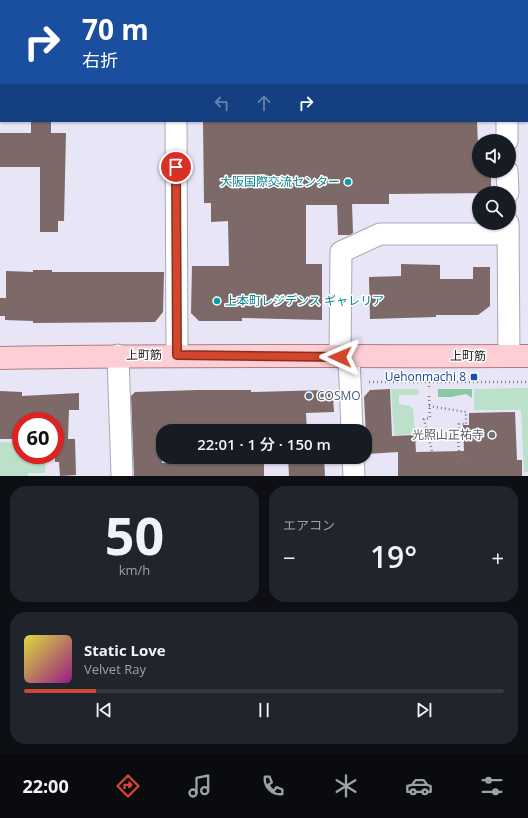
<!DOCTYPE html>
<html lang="ja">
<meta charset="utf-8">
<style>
:root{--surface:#171b24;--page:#20242c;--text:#f1f3f6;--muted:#9ea1a6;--line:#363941;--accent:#d1462d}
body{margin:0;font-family:"Open Sans","Noto Sans JP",sans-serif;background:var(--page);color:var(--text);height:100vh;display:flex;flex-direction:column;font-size:15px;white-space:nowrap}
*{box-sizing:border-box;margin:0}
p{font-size:13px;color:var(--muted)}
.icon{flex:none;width:22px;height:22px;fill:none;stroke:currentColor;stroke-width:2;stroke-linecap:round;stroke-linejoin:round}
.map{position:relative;height:476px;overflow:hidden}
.sheet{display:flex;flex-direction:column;gap:10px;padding:10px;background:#0d0f14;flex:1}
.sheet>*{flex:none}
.top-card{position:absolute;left:0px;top:0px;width:528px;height:122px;box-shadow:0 1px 3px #0004;background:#1a4fa0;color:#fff;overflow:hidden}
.controls{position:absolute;left:472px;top:134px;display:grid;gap:8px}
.controls a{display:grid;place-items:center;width:44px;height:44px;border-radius:50%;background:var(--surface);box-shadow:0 1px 3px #0004;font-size:20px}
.speed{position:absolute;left:12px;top:412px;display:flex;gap:8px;font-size:20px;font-weight:700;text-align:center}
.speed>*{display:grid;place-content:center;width:52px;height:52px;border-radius:50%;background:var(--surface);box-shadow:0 1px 3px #0004;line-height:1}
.speed .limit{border:6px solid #d22;background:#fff;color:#111}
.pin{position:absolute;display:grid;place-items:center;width:34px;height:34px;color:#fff;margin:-17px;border:2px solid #fff;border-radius:50%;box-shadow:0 1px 4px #0007}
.me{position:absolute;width:44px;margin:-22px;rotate:271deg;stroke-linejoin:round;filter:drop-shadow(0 0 3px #0008)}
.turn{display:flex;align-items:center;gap:14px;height:84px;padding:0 16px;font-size:18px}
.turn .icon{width:52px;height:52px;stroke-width:2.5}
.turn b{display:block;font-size:28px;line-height:34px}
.lanes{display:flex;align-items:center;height:38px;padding:0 16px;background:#0003;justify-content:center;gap:20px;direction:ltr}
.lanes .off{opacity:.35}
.big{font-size:30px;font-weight:600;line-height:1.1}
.sheet .widget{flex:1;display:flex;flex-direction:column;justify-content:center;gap:6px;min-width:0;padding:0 14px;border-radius:16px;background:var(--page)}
.sheet .dial{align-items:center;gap:0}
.dial b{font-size:52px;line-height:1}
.song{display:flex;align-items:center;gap:12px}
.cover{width:48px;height:48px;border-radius:6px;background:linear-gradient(135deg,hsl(60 70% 55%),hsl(310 70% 35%))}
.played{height:4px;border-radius:2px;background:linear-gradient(90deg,var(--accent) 15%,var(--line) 15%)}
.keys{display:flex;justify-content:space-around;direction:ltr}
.heat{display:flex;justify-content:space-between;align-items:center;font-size:22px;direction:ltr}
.sheet .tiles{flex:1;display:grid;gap:10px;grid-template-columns:1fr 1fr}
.widget:last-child{grid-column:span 2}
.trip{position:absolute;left:156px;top:424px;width:216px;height:40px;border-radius:16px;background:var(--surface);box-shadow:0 1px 3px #0004;font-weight:600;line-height:40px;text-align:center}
.menu{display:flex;height:64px;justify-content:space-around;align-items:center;background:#090b0e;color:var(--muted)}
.menu .icon{width:28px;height:28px}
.menu .active{color:var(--accent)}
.menu b{font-size:18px;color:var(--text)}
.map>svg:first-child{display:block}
.green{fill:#bce1ca}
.forest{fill:#88c8a2}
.building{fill:#7c6968}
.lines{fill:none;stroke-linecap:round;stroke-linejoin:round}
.minor-casing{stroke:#a9a7b8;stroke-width:23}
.major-casing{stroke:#af7c83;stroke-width:24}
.path{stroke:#807e89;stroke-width:2.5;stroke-dasharray:1 3;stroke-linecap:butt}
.minor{stroke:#fff;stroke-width:21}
.major{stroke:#fdced3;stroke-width:22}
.route-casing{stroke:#882e1d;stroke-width:10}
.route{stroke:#d1462d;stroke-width:7}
.culture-dot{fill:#0f9aa8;stroke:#fff;stroke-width:1.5}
.transit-dot{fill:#1a4fb4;stroke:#fff;stroke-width:1.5}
.service-dot{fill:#5c6f8a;stroke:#fff;stroke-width:1.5}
.worship-dot{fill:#6b7280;stroke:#fff;stroke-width:1.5}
.labels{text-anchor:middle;stroke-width:3;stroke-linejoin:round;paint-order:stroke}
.culture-label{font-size:12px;fill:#0d838f;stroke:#fff;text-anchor:end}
.street-label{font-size:12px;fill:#212026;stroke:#fff}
.transit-label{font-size:12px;fill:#164399;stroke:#fff;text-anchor:end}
.service-label{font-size:12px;fill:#4e5e75;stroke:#fff;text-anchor:start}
.worship-label{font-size:12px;fill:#5b616d;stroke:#fff;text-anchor:end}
</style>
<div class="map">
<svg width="528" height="476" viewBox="0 0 528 476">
<rect width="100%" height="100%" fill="#e7e5f6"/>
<!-- green -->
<g class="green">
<path d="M305 0H491V1Z"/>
<path d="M528 388V472H524L521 410H474V389Z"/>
<path d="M391 389H419L418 395H399V404L410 406 413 409 415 431 414 434 394 435Z"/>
<path d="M0 442 21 443V455H46L45 473H28V476H0Z"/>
</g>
<!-- forest -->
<path class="forest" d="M438 389H472V398L466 394 451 397H438Z"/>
<!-- building -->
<g class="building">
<path d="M31 121H51V133H66L64 221H58V232H40V167H0V133H31Z"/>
<path d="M203 121H477L479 171H491V193L389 194V204H352L353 233 350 235H338L337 205H306V264H322V320L242 318V321H199L191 313 192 266H229L228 221 211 222V203H204Z"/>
<path d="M401 264 440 265V279H473V267H490V306L478 315H436V317L370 319 369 277 401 276Z"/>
<path d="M33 270H52V272H164L163 312 155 322 33 323V321L5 320V316H0V298H6V271L33 272Z"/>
<path d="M390 389 392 436 415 435 416 452 464 451 463 425H469V413L515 412 517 460H522V476H398V452L367 454 364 397 370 390Z"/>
<path d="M197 390H251V392L327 390 333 397 334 412 306 413 307 431H161L162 463 196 462V457H264V476H134L131 396 135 392Z"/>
<path d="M0 391 22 392V396L79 393V410H69L68 439H75L76 475 60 476 59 462H55V421H21V439H0Z"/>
<path d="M288 457H324L325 476H289Z"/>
</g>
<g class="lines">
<!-- minor casing -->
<g class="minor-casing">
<g id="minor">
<path d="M175 0V1"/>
<path d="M296 0V1"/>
<path d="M54 1V0"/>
<path d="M506 1V0"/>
<path d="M527 50H528"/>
<path d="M0 52H1"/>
<path d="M176 121 177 355"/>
<path d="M507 121V141"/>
<path d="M507 171 508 193"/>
<path d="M508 223 509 356"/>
<path d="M118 355 122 476"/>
<path d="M349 356 352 431"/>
<path d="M340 357 341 252 380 234H508"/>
<path d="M353 457 354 476"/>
</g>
</g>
<!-- major casing -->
<g class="major-casing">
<path id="major" d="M0 358C176 354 352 357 528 356"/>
</g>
<!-- path -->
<g class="path">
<path d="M369 382H528"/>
<path d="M429 382V390"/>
<path d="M429 396 430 418 424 419 432 451"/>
<path d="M429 406 466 412V424H459V438"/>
<path d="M458 438 459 452 466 460"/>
<path d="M429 439 462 438"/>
</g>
<!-- minor -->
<use href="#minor" class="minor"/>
<!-- major -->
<use href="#major" class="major"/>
</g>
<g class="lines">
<!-- route casing -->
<g class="route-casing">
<path id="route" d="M176 167 177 355 340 357"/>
</g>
<!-- route -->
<use href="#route" class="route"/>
</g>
<!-- markers -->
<g class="culture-dot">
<circle cx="348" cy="182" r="4"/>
<circle cx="217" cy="301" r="4"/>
</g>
<rect class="transit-dot" x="470" y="373" width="8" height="8" rx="2"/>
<circle class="service-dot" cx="309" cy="396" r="4"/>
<circle class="worship-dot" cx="492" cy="435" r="4"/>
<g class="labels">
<!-- culture labels -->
<g class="culture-label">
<text x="340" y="186">大阪国際交流センター</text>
<text x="225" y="305" text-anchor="start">上本町レジデンス ギャレリア</text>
</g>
<!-- street labels -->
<g class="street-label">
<text transform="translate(144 355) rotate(-1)" y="4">上町筋</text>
<text x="468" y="360">上町筋</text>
</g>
<!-- transit labels -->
<g class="transit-label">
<text x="466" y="381">Uehonmachi 8</text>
</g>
<!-- service labels -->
<g class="service-label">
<text x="317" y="400">COSMO</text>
</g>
<!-- worship labels -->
<g class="worship-label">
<text x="484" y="439">光照山正祐寺</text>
</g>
</g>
</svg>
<div class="controls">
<a><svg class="icon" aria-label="sound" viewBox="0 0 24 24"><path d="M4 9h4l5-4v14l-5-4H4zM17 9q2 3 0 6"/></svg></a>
<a><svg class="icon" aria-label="search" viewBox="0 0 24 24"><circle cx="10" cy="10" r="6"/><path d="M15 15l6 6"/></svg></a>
</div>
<div class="speed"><div class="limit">60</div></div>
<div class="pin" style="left:176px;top:167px;background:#d93025"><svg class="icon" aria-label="arrive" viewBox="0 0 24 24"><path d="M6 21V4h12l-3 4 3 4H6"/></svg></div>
<svg class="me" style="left:340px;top:357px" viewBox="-20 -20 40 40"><path d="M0-17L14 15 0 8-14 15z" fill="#d1462d" stroke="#fff" stroke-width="4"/></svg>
<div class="trip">22:01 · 1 分 · 150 m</div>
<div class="top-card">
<div class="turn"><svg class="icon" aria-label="right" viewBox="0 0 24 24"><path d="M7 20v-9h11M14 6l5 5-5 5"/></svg><div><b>70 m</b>右折</div></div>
<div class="lanes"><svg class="icon off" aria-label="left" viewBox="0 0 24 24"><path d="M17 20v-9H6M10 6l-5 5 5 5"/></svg><svg class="icon off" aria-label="ahead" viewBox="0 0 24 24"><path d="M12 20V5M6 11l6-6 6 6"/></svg><svg class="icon" aria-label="right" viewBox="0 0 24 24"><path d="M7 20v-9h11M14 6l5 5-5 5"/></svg></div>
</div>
</div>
<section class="sheet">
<div class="tiles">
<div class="widget dial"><b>50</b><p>km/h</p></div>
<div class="widget"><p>エアコン</p>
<div class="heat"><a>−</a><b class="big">19°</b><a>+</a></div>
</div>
<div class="widget">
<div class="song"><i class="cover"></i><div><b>Static Love</b><p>Velvet Ray</p></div></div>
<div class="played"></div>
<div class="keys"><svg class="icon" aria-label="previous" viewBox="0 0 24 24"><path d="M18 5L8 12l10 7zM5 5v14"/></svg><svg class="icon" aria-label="pause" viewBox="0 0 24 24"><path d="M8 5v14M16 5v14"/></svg><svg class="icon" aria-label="next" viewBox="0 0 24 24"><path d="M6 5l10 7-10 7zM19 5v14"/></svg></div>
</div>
</div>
</section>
<nav class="menu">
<b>22:00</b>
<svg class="icon active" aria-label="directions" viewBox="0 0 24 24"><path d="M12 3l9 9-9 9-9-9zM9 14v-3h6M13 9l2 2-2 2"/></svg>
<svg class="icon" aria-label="music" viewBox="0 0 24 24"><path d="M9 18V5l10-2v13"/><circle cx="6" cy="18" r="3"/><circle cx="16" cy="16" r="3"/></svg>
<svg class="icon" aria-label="phone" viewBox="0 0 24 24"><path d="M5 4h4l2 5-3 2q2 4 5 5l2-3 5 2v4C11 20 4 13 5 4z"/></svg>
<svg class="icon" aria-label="climate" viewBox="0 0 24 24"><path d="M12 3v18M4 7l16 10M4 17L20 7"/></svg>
<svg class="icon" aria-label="car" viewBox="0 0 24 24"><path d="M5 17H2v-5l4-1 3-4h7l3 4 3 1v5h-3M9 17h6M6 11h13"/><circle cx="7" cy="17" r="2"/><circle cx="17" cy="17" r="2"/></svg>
<svg class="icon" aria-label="filters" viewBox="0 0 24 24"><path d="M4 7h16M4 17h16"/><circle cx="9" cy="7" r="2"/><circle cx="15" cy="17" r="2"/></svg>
</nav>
